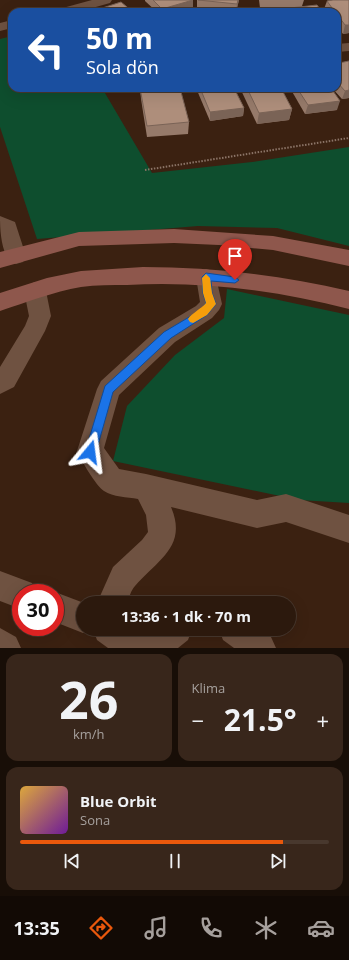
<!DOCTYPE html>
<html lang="tr">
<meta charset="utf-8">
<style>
:root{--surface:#2c190d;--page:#38261b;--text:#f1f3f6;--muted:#a6a09d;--line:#48382e;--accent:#ea580c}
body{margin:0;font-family:"Open Sans",sans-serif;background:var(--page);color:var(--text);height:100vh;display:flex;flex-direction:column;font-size:15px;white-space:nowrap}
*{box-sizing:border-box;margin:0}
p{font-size:13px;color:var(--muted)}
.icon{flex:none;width:22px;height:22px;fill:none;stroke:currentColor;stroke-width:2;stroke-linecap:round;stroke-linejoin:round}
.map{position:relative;height:648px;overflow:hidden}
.drawer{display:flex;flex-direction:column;gap:6px;padding:6px;background:#180e07;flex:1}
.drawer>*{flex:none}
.top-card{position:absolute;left:8px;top:8px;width:333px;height:84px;border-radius:12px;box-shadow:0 4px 16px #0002,0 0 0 1px var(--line);background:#1a4fa0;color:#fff;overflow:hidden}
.speed{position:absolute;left:12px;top:584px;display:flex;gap:8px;font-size:20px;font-weight:700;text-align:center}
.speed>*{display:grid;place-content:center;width:52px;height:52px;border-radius:50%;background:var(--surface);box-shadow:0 4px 16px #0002,0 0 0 1px var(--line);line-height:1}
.speed .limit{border:6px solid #d22;background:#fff;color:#111}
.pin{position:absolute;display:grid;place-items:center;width:34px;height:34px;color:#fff;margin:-41px -17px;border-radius:50% 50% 50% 0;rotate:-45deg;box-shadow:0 0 4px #0007}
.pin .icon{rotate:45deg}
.me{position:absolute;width:44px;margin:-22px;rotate:16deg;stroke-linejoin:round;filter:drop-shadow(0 0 3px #0008)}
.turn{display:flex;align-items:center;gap:14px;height:84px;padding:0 12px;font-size:18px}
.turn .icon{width:52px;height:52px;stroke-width:2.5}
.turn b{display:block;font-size:28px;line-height:34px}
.big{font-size:30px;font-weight:700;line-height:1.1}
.drawer .widget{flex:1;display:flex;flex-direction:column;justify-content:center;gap:6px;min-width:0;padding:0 14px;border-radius:12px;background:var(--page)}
.drawer .dial{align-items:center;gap:0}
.dial b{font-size:52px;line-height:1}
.song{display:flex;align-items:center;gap:12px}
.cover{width:48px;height:48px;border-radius:6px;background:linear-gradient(135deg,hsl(40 70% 55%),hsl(280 70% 35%))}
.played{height:4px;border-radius:2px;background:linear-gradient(90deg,var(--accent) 85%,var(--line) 85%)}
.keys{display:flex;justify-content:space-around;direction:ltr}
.heat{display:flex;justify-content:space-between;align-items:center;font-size:22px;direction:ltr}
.drawer .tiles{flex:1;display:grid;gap:6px;grid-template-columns:1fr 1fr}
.widget:last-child{grid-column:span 2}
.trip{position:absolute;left:76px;top:596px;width:220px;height:40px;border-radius:20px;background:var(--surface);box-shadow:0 4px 16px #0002,0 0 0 1px var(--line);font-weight:700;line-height:40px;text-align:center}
.tabs{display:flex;height:64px;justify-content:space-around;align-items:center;background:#120a05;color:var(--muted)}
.tabs .icon{width:28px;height:28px}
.tabs .active{color:var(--accent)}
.tabs b{font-size:18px;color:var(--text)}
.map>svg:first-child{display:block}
.green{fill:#0e4e2e}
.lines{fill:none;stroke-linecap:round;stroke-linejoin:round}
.path{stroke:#8b7467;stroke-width:2;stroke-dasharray:1.5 1.5;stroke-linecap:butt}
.street{fill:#6f5241;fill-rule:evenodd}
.secondary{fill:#8e574c;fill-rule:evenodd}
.wall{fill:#967a6a}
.shaded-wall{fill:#7a6356}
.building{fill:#ae8e7b;stroke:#7a6356}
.route{fill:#1a73e8;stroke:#114b97}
.slow{fill:#f59e0b}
</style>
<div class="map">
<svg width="349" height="648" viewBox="0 0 349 648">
<rect width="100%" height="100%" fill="#3b2111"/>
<!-- green -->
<g class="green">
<path d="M12 36V88H102L152 173 252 162 349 147V246L277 228 198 226 37 239 0 127V39Z"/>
<path d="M227 289 349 315V503L299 500 113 461 127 406 175 355 224 318Z"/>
</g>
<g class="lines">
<!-- path -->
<path class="path" d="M145 170 349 138"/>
<!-- street -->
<g class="street">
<path d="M92 0H112L110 3 78 12H58L59 9Z"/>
<path d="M12 20V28L0 31V23Z"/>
<path d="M349 43V51L337 52V44Z"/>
<path d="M0 216 15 222 26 256 23 262 16 264 9 262C1 247 0 232 0 216Z"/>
<path d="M206 269 213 271 216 277 222 304 219 310 212 318 175 342 119 395 104 448 119 469 146 474 257 500 286 494 349 515V543L286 522 257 528 171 507C188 547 157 560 135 586 131 590 129 598 127 603H97L113 567 142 540 148 532 146 515 138 499C127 497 113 497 104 491 96 486 81 460 77 451L97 389 101 381 159 328 196 306 200 302 196 277 199 271Z"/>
<path d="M35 282 42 285 46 291 51 316 45 331 14 387 0 394V367L25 326 29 316 24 291 28 285Z"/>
<path d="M0 571 32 583 36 593H21V609L0 601Z"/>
<path d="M55 592 84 603 83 629H134L143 636 152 629H192L188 640 178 648H108L97 640 93 629 83 633 55 622V593H52Z"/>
<path d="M0 628 16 637 21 648H0Z"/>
<path d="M219 629H260L271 637 276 648H234L223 640Z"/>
</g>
<!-- secondary -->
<g class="secondary">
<path d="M174 229 273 236 349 250V266L273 250 219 245 174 243 79 246 0 268V252L79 232Z"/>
<path d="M143 267C213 267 281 275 349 291V309C276 290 202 281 127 285 112 285 96 285 81 287 53 292 27 302 0 311V293L47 278 81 271Z"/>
</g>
</g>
<!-- wall -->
<g class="wall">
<path d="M145 0H193V9L181 12H157L145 1Z"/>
<path d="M197 0H239L236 12 197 8Z"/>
<path d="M259 0H304L302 6 322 12H289L290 8H260Z"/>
<path d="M349 0V33L343 34 337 26V12H327L324 9 327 1Z"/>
<path d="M337 60 339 63 349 61V98L342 99 332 88H337Z"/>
<path d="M140 88 189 122 188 134 147 137 141 99Z"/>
<path d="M196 88H234L244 108 243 116 210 121Z"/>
<path d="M240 88H281L292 109 289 120 257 124Z"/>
<path d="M290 88H331L337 110 305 114Z"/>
</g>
<!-- shaded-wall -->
<g class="shaded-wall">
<path d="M193 0V9L181 12H162V9Z"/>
<path d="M238 0H239L236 12 237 4Z"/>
<path d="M345 25H349V33L343 34Z"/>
<path d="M349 90V98L342 99 345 91Z"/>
<path d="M340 101 337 110 305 114 308 105Z"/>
<path d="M244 108 243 116 210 121V112Z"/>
<path d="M292 109 289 120 257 124 259 113Z"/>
</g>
<!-- building -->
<g class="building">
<path d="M153 0H193L162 9Z"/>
<path d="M198 0H238L237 4Z"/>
<path d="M333 0H349V25H345L337 14V12H335L327 1Z"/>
<path d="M121 2 133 12H90Z"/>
<path d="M317 5 322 12H293L290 8Z"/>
<path d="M337 60 339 63 349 61V90L345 91 337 82Z"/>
<path d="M140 88H180L189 122 147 126Z"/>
<path d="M200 88H234L244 108 210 112Z"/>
<path d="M247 88H281L292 109 259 113Z"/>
<path d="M297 88H331L340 101 308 105Z"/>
</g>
<!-- route -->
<path class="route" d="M206 273 235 277 239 280 235 283 211 281 212 293 216 304 207 315 171 338 113 392 96 452 94 455 90 457 87 455 85 452 105 386 164 332 201 310 206 303 203 293 202 277Z"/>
<!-- slow -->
<path class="slow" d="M206 274 210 278 212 293 216 304 207 315 193 323 190 322 188 319C192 313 201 309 206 303L203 293 202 278Z"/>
</svg>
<div class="speed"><div class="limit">30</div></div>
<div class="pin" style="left:235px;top:280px;background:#d93025"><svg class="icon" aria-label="arrive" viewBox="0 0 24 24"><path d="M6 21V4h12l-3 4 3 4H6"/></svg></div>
<svg class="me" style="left:90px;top:452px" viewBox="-20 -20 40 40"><path d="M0-17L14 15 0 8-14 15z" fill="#1a73e8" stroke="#fff" stroke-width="4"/></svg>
<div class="trip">13:36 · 1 dk · 70 m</div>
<div class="top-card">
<div class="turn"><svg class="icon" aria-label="left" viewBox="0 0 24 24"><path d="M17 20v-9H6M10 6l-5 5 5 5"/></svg><div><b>50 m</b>Sola dön</div></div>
</div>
</div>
<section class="drawer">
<div class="tiles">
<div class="widget dial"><b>26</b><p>km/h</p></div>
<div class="widget"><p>Klima</p>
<div class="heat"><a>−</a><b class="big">21.5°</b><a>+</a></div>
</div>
<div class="widget">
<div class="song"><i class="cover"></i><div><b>Blue Orbit</b><p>Sona</p></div></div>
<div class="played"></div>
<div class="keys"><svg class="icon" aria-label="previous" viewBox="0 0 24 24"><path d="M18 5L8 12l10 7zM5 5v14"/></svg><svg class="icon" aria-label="pause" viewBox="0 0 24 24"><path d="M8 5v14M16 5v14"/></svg><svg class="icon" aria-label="next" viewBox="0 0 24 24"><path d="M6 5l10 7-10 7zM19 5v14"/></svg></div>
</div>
</div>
</section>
<nav class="tabs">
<b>13:35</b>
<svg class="icon active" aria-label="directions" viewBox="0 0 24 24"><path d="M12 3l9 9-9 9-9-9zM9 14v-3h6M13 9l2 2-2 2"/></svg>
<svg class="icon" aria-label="music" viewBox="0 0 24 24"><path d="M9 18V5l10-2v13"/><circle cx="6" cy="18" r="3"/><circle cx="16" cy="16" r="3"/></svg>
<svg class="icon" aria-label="phone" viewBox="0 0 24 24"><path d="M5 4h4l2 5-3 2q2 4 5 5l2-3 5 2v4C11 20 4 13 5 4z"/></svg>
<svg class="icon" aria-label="climate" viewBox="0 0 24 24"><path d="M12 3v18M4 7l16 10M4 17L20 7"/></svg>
<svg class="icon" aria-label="car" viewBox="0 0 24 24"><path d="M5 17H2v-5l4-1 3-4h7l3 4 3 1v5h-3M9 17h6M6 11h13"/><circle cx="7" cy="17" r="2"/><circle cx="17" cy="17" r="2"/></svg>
</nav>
